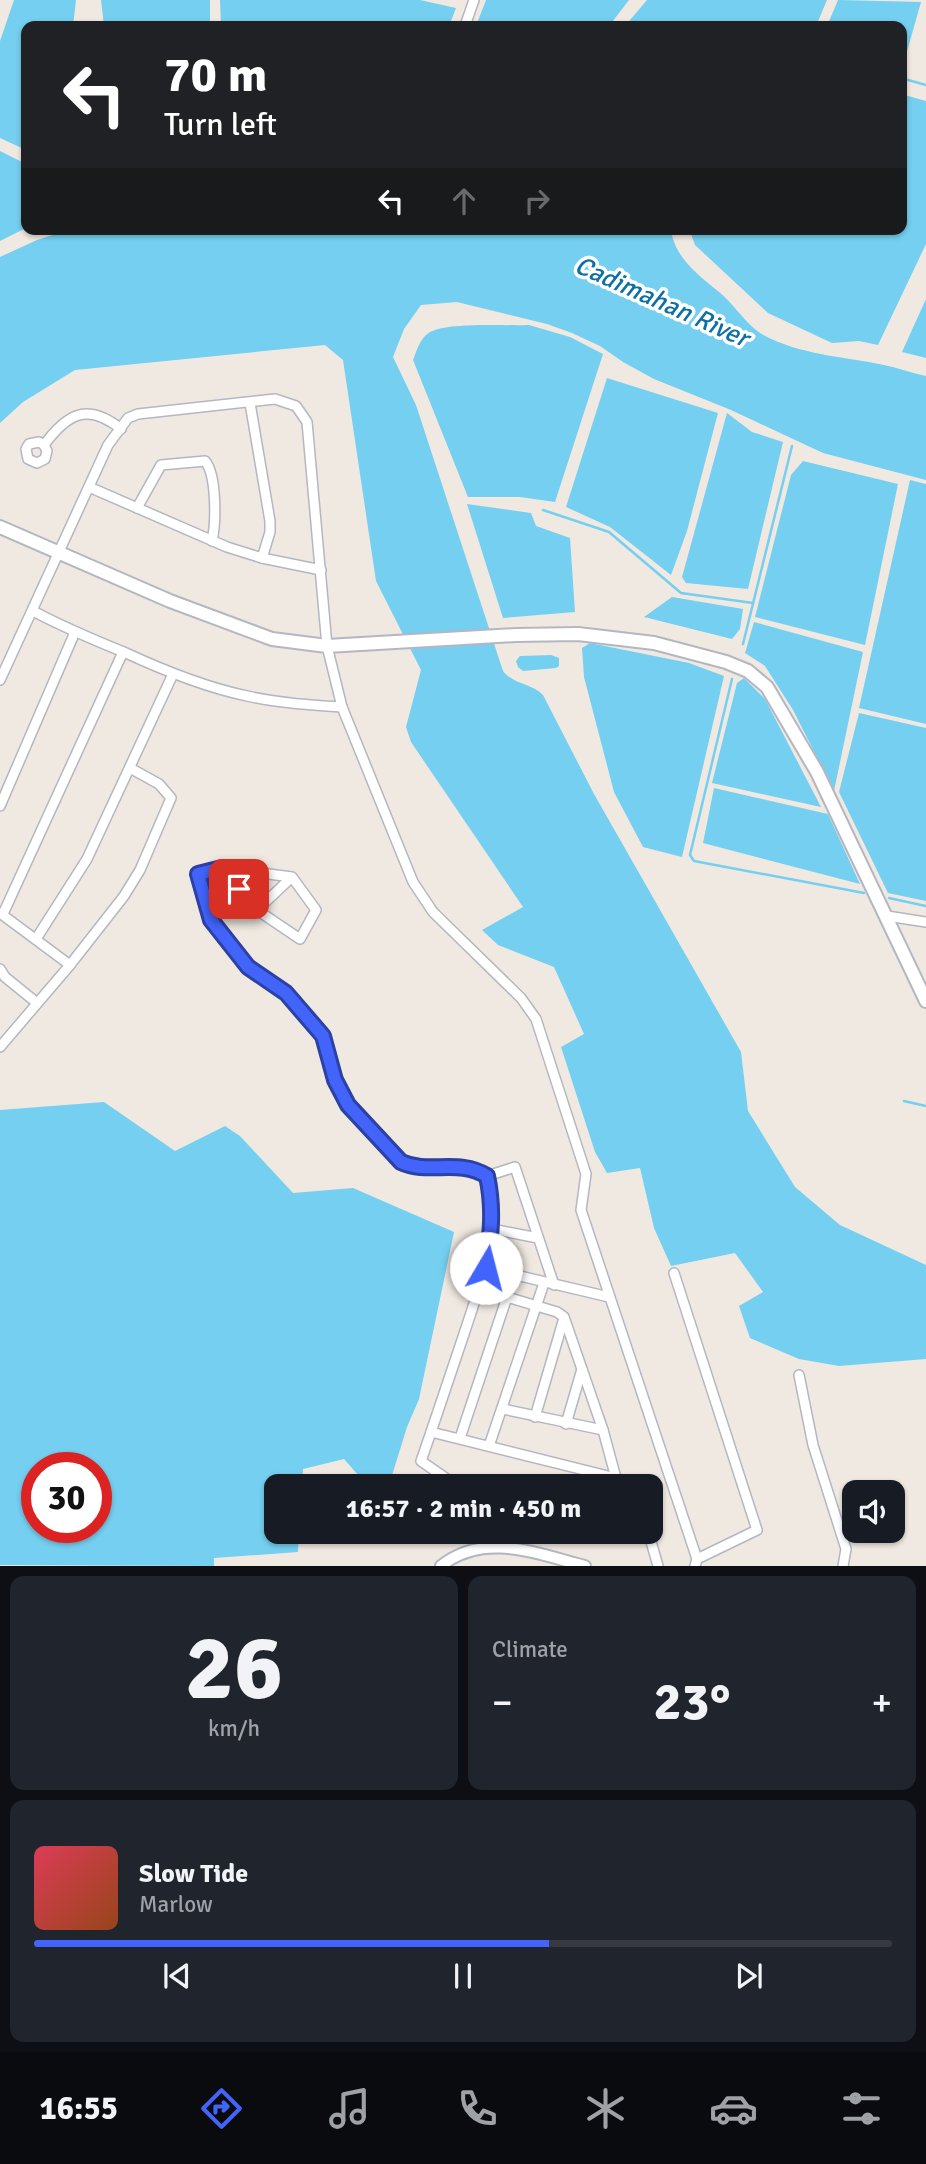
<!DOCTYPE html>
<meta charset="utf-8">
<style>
:root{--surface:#171b24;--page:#20242c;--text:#f1f3f6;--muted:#9ea1a6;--line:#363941;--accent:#4264fb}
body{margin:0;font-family:Signika,sans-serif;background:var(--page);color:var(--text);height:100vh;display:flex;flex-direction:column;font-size:26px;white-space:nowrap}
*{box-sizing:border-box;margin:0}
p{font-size:23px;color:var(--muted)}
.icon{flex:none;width:38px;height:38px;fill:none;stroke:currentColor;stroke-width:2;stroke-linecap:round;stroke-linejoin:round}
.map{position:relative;height:1566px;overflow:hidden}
.side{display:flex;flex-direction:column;gap:10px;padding:10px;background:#0d0f14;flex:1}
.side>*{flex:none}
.guide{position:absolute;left:21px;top:21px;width:886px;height:214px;border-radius:14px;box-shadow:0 2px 5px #0004;background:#202124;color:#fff;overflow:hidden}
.controls{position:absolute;left:842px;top:1480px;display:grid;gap:14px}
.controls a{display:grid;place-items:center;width:63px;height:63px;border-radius:14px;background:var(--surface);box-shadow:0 2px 5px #0004;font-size:35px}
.speed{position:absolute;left:21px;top:1452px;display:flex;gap:14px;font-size:35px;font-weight:700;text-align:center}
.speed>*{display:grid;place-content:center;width:91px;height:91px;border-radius:50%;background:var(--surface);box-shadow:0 2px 5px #0004;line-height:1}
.speed .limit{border:10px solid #d22;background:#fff;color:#111}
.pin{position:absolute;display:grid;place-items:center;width:60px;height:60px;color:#fff;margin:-30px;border-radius:14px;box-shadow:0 4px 10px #0006}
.me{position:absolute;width:77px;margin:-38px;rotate:8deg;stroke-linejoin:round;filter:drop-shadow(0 0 5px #0008)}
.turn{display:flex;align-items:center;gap:24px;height:147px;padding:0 28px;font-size:32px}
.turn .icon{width:91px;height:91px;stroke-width:2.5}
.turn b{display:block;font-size:49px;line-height:60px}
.lanes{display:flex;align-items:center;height:66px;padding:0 28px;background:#0003;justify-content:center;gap:35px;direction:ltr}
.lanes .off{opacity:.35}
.big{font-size:52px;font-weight:700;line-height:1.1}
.side .widget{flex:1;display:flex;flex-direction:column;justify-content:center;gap:10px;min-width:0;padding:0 24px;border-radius:14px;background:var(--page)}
.side .dial{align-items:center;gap:0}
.dial b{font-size:91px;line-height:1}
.song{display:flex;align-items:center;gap:21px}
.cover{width:84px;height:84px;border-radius:10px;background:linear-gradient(135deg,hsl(350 70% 55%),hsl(20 70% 35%))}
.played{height:7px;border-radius:4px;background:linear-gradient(90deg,var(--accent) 60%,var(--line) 60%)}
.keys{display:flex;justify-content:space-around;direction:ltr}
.heat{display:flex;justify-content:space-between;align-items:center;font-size:38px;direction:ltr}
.side .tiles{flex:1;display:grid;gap:10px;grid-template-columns:1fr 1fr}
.widget:last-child{grid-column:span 2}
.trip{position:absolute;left:264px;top:1474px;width:399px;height:70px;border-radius:14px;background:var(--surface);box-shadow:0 2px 5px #0004;font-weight:700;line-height:70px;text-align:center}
.menu{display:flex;height:112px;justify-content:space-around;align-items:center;background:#090b0e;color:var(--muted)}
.menu .icon{width:49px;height:49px}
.menu .selected{color:var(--accent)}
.menu b{font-size:32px;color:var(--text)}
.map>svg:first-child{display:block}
.water{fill:#75cff0;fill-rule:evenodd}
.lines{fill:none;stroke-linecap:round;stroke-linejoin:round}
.stream{stroke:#75cff0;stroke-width:2.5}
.minor-casing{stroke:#b4b7c1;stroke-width:12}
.tertiary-casing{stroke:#b4b7c1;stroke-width:14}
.secondary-casing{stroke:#b4b7c1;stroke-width:16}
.minor{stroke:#fff;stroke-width:9}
.tertiary{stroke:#fff;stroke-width:10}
.secondary{stroke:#fff;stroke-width:12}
.route-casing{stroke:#2b41a3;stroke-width:18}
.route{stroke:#4264fb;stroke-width:12}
.labels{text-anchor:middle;stroke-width:7;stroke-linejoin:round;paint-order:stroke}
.water-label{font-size:26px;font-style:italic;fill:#0d6fa3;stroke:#fff}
</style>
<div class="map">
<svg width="926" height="1566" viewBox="0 0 926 1566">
<rect width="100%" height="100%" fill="#efe9e1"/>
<!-- water -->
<g class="water">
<path d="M14 0H76L73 26H26V150L0 138V41Z"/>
<path d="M101 0H210V26H104Z"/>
<path d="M220 0H420L456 8 449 26H221Z"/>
<path d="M486 0H629L609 26H476Z"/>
<path d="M647 0H827L816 26H625Z"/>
<path d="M838 0 921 2 904 62 901 61V26H827Z"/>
<path d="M901 94 926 101V244L878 345 859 341 832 343 768 313 695 245 689 229H901Z"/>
<path d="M0 151 26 164V228L0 241Z"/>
<path d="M71 229H671C674 257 698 275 719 292 733 303 746 324 760 333 798 355 843 356 884 365 898 368 912 373 926 376V480L823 453 731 410 654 379 623 362 600 346 572 333 547 324 457 302 421 305 404 329 393 357 416 405 503 671C514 685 531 683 543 695L594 794 741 1052 748 1111 795 1187 840 1225 926 1265V1359L839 1366 799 1359 750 1338 739 1306 763 1292 735 1253 671 1266 654 1228 640 1168 607 1173 595 1152 561 1047 584 1034 554 967 498 945 482 930 523 907 411 742 406 727 421 670 376 581 343 360 325 345 75 370 23 402 0 423V257L37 240Z"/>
<path d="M926 299V358L902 352Z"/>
<path d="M529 325 570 337 603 354 555 502 520 497H468L413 360C417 350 420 338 430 332 450 322 505 326 529 325Z"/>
<path d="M607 378 718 413 687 531 671 575 610 527 566 507Z"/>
<path d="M727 413 752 432 783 442 748 589 686 583 682 577Z"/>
<path d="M803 461 898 484 865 645 755 617 791 475Z"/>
<path d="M910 480 926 484V724L859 708Z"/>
<path d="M467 504 531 513 536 526 570 538 575 612 503 618Z"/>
<path d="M672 597 743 609 740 629 732 639 644 617Z"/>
<path d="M754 622 863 652 834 791 793 710 765 666 745 653Z"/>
<path d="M590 643 689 663 724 676 682 857 643 847 614 792 584 677 582 648Z"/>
<path d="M551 655 559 658V666L556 668 523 671 518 667 516 661 520 656Z"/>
<path d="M744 678 765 699 821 807 712 783 737 683Z"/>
<path d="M859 713 926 728V901L888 893 839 792Z"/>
<path d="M714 788 828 814 860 884 703 843Z"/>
<path d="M104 1102 175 1151 225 1126 240 1136 293 1193 353 1188 454 1232 419 1399 407 1427 389 1485 366 1484 344 1459 303 1469 302 1486H276V1531H299L298 1552 214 1558V1566L0 1565V1110ZM37 1468H96V1528H37Z"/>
</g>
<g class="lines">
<!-- stream -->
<g class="stream">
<path d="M901 78 926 85"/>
<path d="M543 510 609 532 681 593 753 603"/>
<path d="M743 644 792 446"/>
<path d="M732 679 690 855 694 861 864 893"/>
<path d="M889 898 926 906"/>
<path d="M904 1101 926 1106"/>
</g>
<!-- minor casing -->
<g class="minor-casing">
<g id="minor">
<path d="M465 26 474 0"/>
<path d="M250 403 270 521V532L262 558"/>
<path d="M44 445 39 442 29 444 26 449 28 459 37 463 45 459 47 451 44 445C67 414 87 402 121 429"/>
<path d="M89 487 227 547 262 558 321 570"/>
<path d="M137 508 161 465 205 461C217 475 216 523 212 541"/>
<path d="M33 611C63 627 94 640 126 653 165 671 204 687 247 696 278 703 310 705 342 707"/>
<path d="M0 680 108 445 128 418 138 414 275 399 296 406 307 422 327 646 342 707 413 882 433 912 521 998 536 1019 586 1174 581 1210 697 1559 695 1566"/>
<path d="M0 806 75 632"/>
<path d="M222 868 257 910"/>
<path d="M292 877 257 910 300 939 316 910 292 877 222 868 198 874 211 920 248 967 286 994 323 1036 335 1080 348 1105 401 1162C429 1175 458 1158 487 1176 499 1234 482 1280 464 1334 453 1367 442 1399 431 1432L616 1478 635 1486"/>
<path d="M0 913 70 965"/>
<path d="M3 914 123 652"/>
<path d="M887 916 926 922"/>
<path d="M36 939 87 859 173 674"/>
<path d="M0 969 5 977 37 1003"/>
<path d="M0 1047 70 965 124 896 140 870 171 798 159 784 130 768"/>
<path d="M487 1176 515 1167 554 1285"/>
<path d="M492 1229 538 1238"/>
<path d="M486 1268 609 1297"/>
<path d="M674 1273 757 1530 697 1559"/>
<path d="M799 1375 813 1445 846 1549 843 1566"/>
<path d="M503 1409 603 1430"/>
<path d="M535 1417 564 1318"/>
<path d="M566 1424 582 1369"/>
<path d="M431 1432 421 1461 457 1486"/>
<path d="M460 1438 507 1297 557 1312 564 1317 603 1430 616 1478"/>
<path d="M489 1446 544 1283"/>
<path d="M485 1531 489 1546"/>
<path d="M648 1531 658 1566"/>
</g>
</g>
<!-- tertiary casing -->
<g class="tertiary-casing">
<path id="tertiary" d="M441 1566C484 1531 537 1554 585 1566"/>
</g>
<!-- secondary casing -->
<g class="secondary-casing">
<path id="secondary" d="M0 527 170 601 272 639 327 646 516 635 578 634 654 643 726 662 748 671 767 687 817 772 926 1001"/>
</g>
<!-- minor -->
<use href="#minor" class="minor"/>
<!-- tertiary -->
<use href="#tertiary" class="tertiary"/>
<!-- secondary -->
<use href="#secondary" class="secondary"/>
</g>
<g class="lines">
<!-- route casing -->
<g class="route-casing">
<path id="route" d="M239 889 222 868 198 874 211 920 248 967 286 993 323 1036 335 1080 348 1105 401 1162C429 1175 458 1158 487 1176 494 1208 491 1236 486 1268"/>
</g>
<!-- route -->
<use href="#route" class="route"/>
</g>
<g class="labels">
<!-- water labels -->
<g class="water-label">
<text transform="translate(662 301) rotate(24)" y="9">Cadimahan River</text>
</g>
</g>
</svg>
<div class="controls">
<a><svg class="icon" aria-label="sound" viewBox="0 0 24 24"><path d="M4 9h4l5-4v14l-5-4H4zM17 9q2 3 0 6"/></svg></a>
</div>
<div class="speed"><div class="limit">30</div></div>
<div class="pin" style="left:239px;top:889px;background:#d93025"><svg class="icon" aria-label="arrive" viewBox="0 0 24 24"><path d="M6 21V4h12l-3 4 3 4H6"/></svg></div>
<svg class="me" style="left:486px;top:1268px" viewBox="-20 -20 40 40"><circle r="19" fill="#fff"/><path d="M0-13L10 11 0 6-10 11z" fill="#4264fb"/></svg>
<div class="trip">16:57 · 2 min · 450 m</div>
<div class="guide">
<div class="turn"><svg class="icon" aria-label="left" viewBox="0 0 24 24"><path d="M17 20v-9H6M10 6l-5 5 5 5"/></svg><div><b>70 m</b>Turn left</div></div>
<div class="lanes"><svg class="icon" aria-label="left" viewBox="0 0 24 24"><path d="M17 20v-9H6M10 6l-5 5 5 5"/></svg><svg class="icon off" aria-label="ahead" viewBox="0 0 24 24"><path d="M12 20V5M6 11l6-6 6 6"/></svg><svg class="icon off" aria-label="right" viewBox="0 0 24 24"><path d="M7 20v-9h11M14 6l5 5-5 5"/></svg></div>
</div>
</div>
<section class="side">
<div class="tiles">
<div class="widget dial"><b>26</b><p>km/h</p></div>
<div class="widget"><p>Climate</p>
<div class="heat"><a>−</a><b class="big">23°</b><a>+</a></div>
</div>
<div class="widget">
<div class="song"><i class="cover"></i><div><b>Slow Tide</b><p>Marlow</p></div></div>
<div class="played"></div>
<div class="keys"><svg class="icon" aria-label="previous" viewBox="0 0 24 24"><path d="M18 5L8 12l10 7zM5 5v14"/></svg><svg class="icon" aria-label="pause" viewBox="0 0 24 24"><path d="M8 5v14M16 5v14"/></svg><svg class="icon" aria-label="next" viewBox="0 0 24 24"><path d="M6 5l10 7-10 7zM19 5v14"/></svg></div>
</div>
</div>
</section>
<nav class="menu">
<b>16:55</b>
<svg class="icon selected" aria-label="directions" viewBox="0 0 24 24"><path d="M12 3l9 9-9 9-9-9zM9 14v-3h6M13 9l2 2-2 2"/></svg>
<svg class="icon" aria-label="music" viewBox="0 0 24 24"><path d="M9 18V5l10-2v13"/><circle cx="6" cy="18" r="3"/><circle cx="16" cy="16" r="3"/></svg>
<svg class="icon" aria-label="phone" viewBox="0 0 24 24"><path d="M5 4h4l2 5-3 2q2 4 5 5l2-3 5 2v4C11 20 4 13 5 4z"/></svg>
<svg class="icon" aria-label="climate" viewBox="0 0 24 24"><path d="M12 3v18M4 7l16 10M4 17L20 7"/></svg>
<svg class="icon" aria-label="car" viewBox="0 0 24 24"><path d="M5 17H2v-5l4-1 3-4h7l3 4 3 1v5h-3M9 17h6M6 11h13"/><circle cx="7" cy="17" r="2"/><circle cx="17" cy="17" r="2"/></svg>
<svg class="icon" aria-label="filters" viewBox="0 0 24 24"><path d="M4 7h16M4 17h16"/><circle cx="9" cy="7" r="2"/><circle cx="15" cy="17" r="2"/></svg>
</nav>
